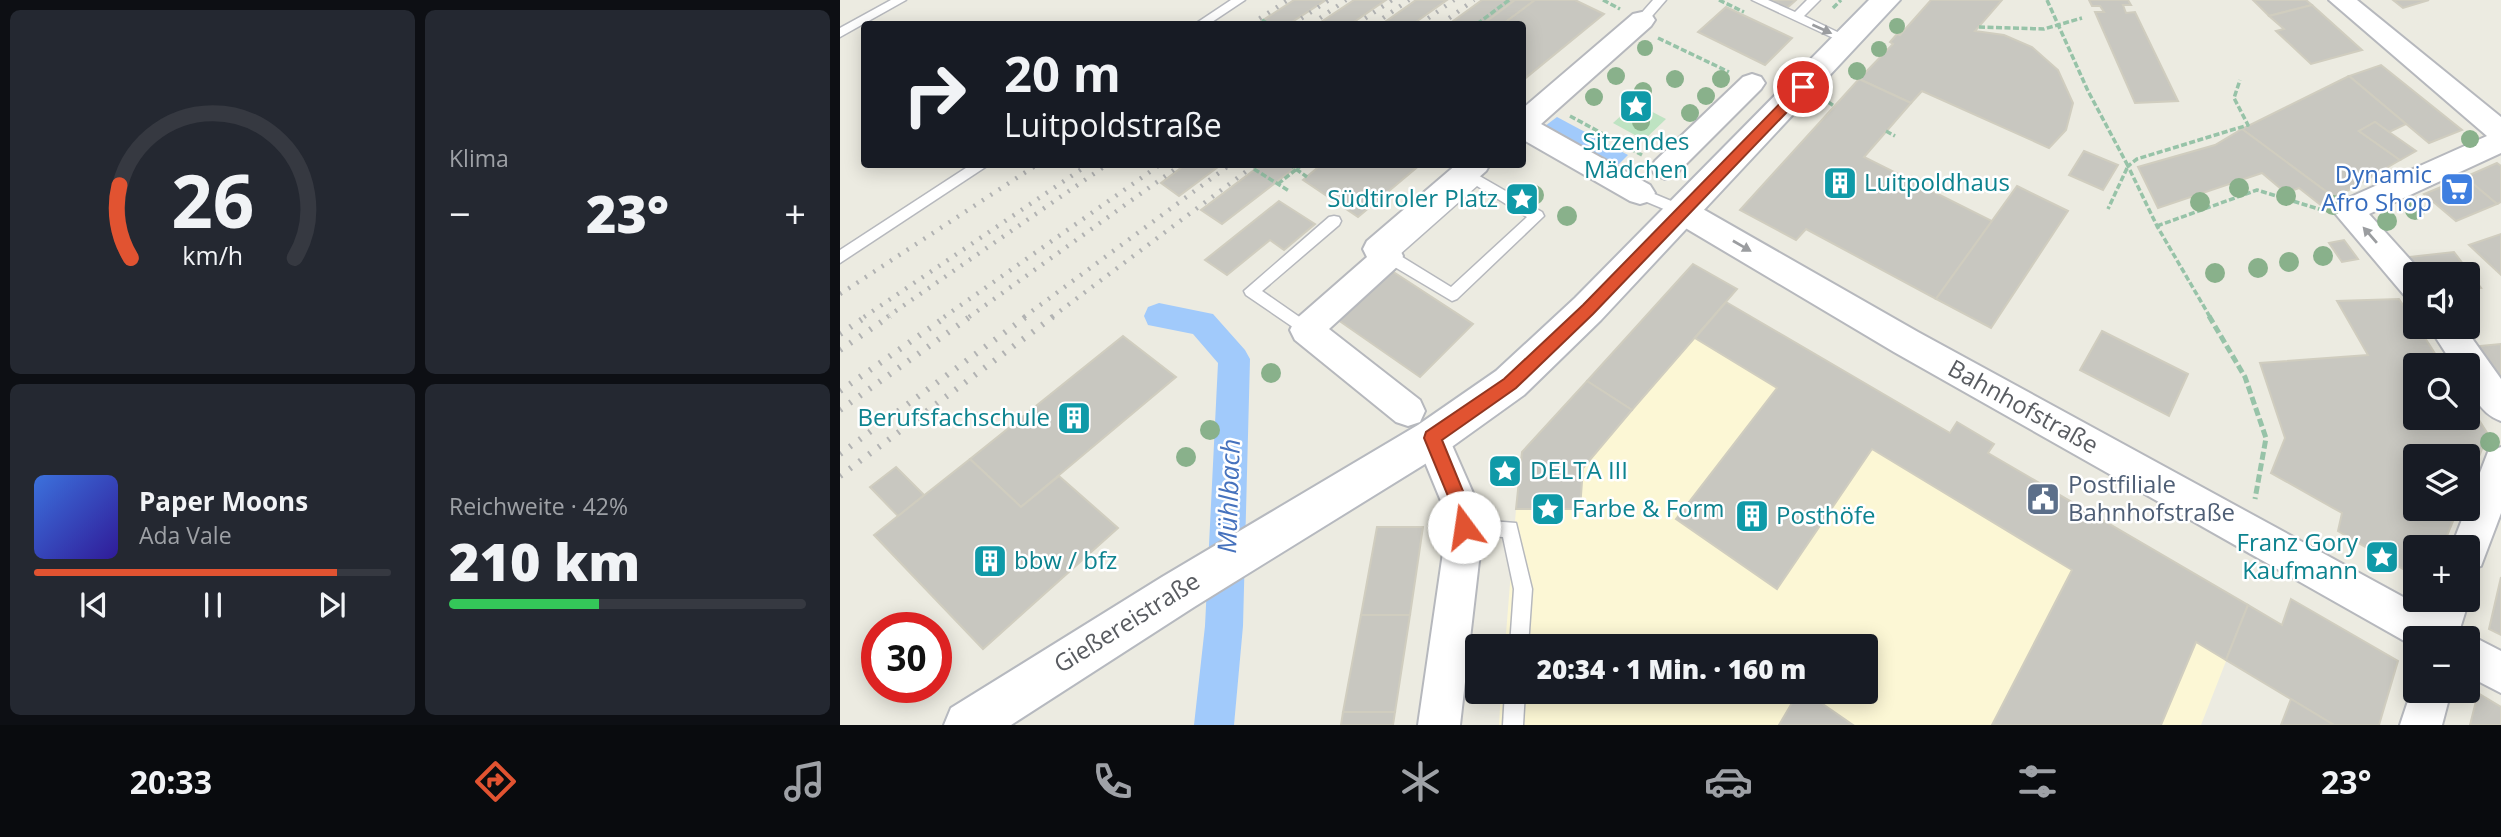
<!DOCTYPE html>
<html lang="de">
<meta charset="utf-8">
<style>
:root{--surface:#171b24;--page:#242831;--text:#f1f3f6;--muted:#9ea1a6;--line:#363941;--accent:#e15331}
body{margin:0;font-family:"Open Sans",sans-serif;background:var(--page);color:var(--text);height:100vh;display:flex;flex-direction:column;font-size:26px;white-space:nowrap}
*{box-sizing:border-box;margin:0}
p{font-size:23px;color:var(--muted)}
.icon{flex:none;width:38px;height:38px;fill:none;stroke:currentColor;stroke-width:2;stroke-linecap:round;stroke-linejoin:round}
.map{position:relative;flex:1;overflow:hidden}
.sheet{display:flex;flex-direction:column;gap:10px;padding:10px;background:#0d0f14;width:840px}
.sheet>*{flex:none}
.hud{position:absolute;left:21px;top:21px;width:665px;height:147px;border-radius:7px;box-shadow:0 4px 18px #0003;background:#171b24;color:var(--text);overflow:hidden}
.controls{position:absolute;left:1563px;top:262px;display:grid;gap:14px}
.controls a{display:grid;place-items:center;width:77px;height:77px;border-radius:7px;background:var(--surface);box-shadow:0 4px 18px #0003;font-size:35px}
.speed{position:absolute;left:21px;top:612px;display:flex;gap:14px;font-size:35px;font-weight:700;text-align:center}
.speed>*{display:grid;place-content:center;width:91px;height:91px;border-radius:50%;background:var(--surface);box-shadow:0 4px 18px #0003;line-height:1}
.speed .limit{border:10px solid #d22;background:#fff;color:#111}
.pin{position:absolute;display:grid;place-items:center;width:60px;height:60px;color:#fff;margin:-30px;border:4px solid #fff;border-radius:50%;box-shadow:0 2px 7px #0007}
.me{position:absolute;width:77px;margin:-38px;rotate:346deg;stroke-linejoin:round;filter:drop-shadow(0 0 5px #0008)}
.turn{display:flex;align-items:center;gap:24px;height:147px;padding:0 28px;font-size:32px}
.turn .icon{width:91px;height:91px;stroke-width:2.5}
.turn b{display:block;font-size:49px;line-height:60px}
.big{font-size:52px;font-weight:800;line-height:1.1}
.sheet .card{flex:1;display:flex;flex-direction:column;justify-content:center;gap:10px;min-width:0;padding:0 24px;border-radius:10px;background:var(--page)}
.sheet .dial{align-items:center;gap:0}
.dial svg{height:182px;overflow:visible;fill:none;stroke:var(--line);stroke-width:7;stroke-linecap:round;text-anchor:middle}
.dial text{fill:var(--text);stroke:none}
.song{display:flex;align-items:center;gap:21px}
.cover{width:84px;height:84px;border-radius:10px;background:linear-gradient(135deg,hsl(220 70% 55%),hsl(250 70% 35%))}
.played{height:7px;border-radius:4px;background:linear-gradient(90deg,var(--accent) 85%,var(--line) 85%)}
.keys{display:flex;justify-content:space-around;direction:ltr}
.heat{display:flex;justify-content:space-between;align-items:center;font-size:38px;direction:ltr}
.charge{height:10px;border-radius:5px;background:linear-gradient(90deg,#34c759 42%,var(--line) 0)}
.sheet .tiles{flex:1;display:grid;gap:10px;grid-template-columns:repeat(2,1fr)}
.trip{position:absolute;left:625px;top:634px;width:413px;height:70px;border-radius:7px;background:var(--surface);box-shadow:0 4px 18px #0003;font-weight:800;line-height:70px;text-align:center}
.tab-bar{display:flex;height:112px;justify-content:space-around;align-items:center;background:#090b0e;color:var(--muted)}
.tab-bar .icon{width:49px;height:49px}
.tab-bar .on{color:var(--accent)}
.tab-bar b{font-size:32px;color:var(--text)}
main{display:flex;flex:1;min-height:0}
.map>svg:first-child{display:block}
.commercial{fill:#fcf7d5}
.green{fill:#bee3c2}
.water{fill:#a1cafb}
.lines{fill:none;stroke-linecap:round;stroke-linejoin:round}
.canal{fill:#a1cafb;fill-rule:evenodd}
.building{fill:#c8c7c0;stroke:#d0cdbf;stroke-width:2}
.lane-casing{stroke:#b6b8bd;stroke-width:3}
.street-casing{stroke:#b6b8bd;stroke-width:4}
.secondary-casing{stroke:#b6b9bf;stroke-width:4}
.path-far1{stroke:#97c3a8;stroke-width:3.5;stroke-dasharray:6 2.5;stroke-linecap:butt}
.path{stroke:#97c3a8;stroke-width:5;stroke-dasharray:8 3.5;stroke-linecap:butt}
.lane{fill:#fff;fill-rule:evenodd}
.street{fill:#fff;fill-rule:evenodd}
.secondary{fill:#fff;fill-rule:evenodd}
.rail-far1{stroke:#b2b3b3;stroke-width:4.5;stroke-dasharray:2 8;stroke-linecap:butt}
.rail{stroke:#b2b3b3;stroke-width:6;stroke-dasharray:2 10;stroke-linecap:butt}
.tree{fill:#89b18b}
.oneway{fill:#9b9da0}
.route{fill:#e15331;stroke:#923620;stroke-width:2}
.labels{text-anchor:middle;stroke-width:5;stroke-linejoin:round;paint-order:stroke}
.culture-label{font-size:24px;fill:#0d838f;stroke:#fff;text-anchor:start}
.shop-label{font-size:24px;fill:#366cbe;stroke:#fff;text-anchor:end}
.street-label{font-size:24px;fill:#595c61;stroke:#fff}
.service-label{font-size:24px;fill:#4e5e75;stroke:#fff;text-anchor:start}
.water-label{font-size:26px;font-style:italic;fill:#4672bd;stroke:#fff}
</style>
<main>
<section class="sheet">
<div class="tiles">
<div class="card dial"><svg viewBox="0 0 100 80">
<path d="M14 69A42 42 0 1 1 86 69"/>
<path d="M14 69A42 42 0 0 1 9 37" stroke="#e15331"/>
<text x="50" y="56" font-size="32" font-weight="700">26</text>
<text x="50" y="72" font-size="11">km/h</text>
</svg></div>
<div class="card"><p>Klima</p>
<div class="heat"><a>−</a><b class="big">23°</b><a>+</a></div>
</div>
<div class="card">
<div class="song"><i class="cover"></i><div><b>Paper Moons</b><p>Ada Vale</p></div></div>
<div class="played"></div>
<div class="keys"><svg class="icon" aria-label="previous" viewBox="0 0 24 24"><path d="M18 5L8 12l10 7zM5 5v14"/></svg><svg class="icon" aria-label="pause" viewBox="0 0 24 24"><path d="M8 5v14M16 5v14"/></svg><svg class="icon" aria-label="next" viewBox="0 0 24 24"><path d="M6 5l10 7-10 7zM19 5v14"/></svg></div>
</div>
<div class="card"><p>Reichweite · 42%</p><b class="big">210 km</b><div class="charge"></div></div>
</div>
</section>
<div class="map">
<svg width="1661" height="725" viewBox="0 0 1661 725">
<rect width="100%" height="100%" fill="#ecebe1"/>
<!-- commercial -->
<path class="commercial" d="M886 302 1110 433 1117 422 1154 444 1149 453 1408 605 1361 725H659L661 691H1026V646H665L676 509H740L743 468Z"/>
<!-- green -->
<path class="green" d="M795 103 826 119 804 140 773 123Z"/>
<!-- water -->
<path class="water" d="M717 117 788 155 778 165 705 126Z"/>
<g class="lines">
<!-- canal -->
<path class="canal" d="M319 303 373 314 405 350 410 359 403 626 394 725H354L365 626 378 363 353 334 308 325 304 316 308 307Z"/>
</g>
<!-- building -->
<g class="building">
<path d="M454 0H486L449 24H417Z"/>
<path d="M514 0H546L511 24H478Z"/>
<path d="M576 0H607L573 24H542Z"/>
<path d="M642 0H675L643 24H609Z"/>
<path d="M675 0H695L663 24H643Z"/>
<path d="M695 0H735L764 14 682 81V24H663Z"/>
<path d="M928 0H956L947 8Z"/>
<path d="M1091 0H1162L1135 31 1164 35 1192 47 1218 70 1233 103 1226 130 1209 148 1082 91 1071 103 1019 79 1053 44 1050 42 1057 34 1060 35Z"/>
<path d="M1249 0H1288L1291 5H1283L1286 13 1295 12 1338 101 1295 103 1255 12H1264L1260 6H1252Z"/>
<path d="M1413 0H1466L1472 5 1429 16Z"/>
<path d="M1553 0H1589L1563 8Z"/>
<path d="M1472 5 1522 50 1471 64 1436 31 1444 29 1429 16Z"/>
<path d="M886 7 952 38 925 65 858 32Z"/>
<path d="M1541 65 1622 130 1589 143 1509 76Z"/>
<path d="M1509 76 1566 124 1549 132 1535 122 1519 131 1560 160 1495 198 1402 129Z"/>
<path d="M1019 79 1071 103 1024 157 1152 221 1096 299 966 229 956 240 900 210Z"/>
<path d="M1535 122 1549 132 1576 151 1560 160 1519 131Z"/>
<path d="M1402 129 1495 198 1482 206 1459 188 1446 193 1422 173 1318 208 1298 167 1375 145Z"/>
<path d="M1244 151 1278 165 1263 190 1229 175Z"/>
<path d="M1657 163 1661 166V202L1657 204 1625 177Z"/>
<path d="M346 164H382L339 196 321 183Z"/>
<path d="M422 164H460L382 224 361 210Z"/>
<path d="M482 164H581L518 217 463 180Z"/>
<path d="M1625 177 1657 204 1616 221 1584 194Z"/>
<path d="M1177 186 1228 211 1151 328 1096 299Z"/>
<path d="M439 201 475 224 444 250 430 240 387 275 365 260Z"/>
<path d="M1661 234V275L1629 245Z"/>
<path d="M1504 240 1518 259 1502 262 1489 243Z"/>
<path d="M1614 252 1641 288 1628 289V275H1581L1569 257Z"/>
<path d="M853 264 897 289 792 410 747 381Z"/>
<path d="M552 271 633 324 580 377 498 320Z"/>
<path d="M1559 299 1575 323V327H1578L1603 366H1575V418H1628V403L1648 434 1628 484V457H1575V509H1618L1602 548H1575V576L1498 531 1502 513 1431 473 1445 438 1420 363 1528 355 1497 301Z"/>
<path d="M886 302 1110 433 1117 422 1154 444 1148 453 1408 605 1386 660 1356 642 1321 725H1152L1232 570 1032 449 937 589 836 519 937 388 855 338Z"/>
<path d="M1262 331 1348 374 1329 416 1240 370Z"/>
<path d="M283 336 336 377 181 507 130 459Z"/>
<path d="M1661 344V381L1639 346Z"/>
<path d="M747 381 792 410 743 468 740 509H676L682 452Z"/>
<path d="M130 459 181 507 219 476 278 528 143 649 34 535Z"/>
<path d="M56 467 84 495 58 516 30 487Z"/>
<path d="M537 527H583L570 615H521Z"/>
<path d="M1661 577V635L1649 629Z"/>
<path d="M1451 599 1558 661 1539 725H1494L1386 660 1408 605 1442 625Z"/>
<path d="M521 615H570L555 712H503Z"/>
<path d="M959 691H964L1013 725H939Z"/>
<path d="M1638 693 1661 707V725H1630Z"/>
<path d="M1451 699 1494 725H1441Z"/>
<path d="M503 712H555L553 725H501Z"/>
</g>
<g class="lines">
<!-- lane casing -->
<g class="lane-casing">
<g id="lane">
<path d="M51 0H66L0 37V28Z"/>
<path d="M391 0H405L369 24H355Z"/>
<path d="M813 0H826L806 23H798V17Z"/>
<path d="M912 0H928L955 12 967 0H980L964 16 1014 40 1012 43H1004Z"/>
<path d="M132 164H150L0 263V250Z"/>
<path d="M636 174 702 212 704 216 617 299 612 301 543 260 541 256 631 175ZM637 186 687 217 611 287 559 255Z"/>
<path d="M800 188 848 208 850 212 843 217 795 197 793 193 795 189Z"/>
<path d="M494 216 499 217 501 221 499 225 422 291 471 325 474 330 471 335 466 336 406 295 404 291 489 217Z"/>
<path d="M624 519 676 523 692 589 688 646H670L674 589 663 537 618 533 615 527 618 521Z"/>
<path d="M665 691H685L683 725H663Z"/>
</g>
</g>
<!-- street casing -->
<g class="street-casing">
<g id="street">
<path d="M1489 0H1517L1661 117V153L1529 214 1584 275H1575V299L1564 295 1493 211 1497 203 1647 136Z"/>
<path d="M802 12 811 14 815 20 811 26 701 124 810 185 815 193 810 201 800 204 790 201 682 139V109L793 14Z"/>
<path d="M912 74 921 77 925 83 921 89 835 175 825 179 815 175 811 168 815 161 903 77Z"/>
<path d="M617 164H650L646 171 559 248 563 256 559 265 489 329 580 400 585 411 580 422 568 426 556 422 455 340 450 330 455 320 527 257 523 249 527 241Z"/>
<path d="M843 201 854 204 1078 332 1587 610 1591 600H1628V596L1629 600 1618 635 1619 638 1628 634 1661 651V693L1628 676V639H1575V647L1054 352 832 220 828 212 832 204Z"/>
<path d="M1589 327H1624L1661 379V421C1638 413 1628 389 1628 366H1614Z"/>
<path d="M592 422 604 427 644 518 620 725H578L608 518 575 438 580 427Z"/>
<path d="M1661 447V513L1641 566 1628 571V548H1611L1648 452Z"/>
<path d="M1575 680V691H1611L1602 725H1560Z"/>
</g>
</g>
<!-- secondary casing -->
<g class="secondary-casing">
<path id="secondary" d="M1029 0H1060L761 320 684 395 606 451 354 607 171 725H104L111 708 322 577 578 425 656 371 735 298Z"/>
</g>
<!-- path-far1 -->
<g class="path-far1">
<path d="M763 0 780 9"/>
<path d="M879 0 904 12"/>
<path d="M1207 0 1248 91 1288 166 1268 209"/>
<path d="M993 8 1001 0"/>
<path d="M422 20 428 24"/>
<path d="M637 24 669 0"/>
<path d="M1139 27 1204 29 1242 18"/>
<path d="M818 38 889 72"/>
<path d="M988 102 994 106"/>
<path d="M730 116 802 155"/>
<path d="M1046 131 1055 136"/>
<path d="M449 164 467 177"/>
<path d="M414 169 449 191"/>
<path d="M438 184 463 164"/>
<path d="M1317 226 1417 190 1482 210"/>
<path d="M1370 317 1317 226 1288 166 1297 159 1408 125 1394 98 1400 80"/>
</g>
<!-- path -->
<path class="path" d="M1369 316 1405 377 1426 438 1415 499"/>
<!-- lane -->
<use href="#lane" class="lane"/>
<!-- street -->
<use href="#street" class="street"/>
<!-- secondary -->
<use href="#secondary" class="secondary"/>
<!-- rail-far1 -->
<g class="rail-far1">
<path d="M480 18 506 0"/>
<path d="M543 18 569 0"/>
<path d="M411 24 448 0"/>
<path d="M453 24 489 0"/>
<path d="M517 24 552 0"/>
<path d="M580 24 614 0"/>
<path d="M601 24 634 0"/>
<path d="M0 294 198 164"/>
<path d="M24 317 249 164"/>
<path d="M47 317 268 164"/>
<path d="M104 317 321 164"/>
<path d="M129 317 342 164"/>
<path d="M184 317 391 164"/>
<path d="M212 317 416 164"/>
</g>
<!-- rail -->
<g class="rail">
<path d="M0 334 27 316"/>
<path d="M0 350 50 316"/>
<path d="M0 391 107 316"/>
<path d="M0 410 131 316"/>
<path d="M0 454 187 316"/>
<path d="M0 476 214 316"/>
</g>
</g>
<!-- trees -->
<g class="tree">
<circle cx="1057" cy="26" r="8"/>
<circle cx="805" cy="48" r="8"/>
<circle cx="1039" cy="49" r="8"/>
<circle cx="1017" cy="71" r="9"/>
<circle cx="776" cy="76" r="9"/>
<circle cx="835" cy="79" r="9"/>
<circle cx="881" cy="79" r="9"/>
<circle cx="803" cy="91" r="9"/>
<circle cx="866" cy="96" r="9"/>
<circle cx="754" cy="97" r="9"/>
<circle cx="850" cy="113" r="9"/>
<circle cx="801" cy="122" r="9"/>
<circle cx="1630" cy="139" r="9"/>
<circle cx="1399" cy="188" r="10"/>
<circle cx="694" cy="195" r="10"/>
<circle cx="1446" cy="196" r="10"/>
<circle cx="1360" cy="202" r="10"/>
<circle cx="1493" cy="205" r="10"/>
<circle cx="1575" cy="210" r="10"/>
<circle cx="727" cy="216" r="10"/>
<circle cx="1547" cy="221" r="10"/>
<circle cx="1483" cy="256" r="10"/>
<circle cx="1449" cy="262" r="10"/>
<circle cx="1418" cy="268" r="10"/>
<circle cx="1375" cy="273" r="10"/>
<circle cx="431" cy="373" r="10"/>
<circle cx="370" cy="430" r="10"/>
<circle cx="1650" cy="442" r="10"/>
<circle cx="346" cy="457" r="10"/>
</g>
<!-- one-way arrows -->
<defs><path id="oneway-solid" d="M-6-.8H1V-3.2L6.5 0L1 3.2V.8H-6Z" transform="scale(1.75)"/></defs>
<g class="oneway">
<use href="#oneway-solid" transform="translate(982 29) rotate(24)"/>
<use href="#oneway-solid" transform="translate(1530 235) rotate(-131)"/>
<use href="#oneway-solid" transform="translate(902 246) rotate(30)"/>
</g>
<!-- route -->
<path class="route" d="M963 82 968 84V90L753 314 676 388 602 440 634 518 630 533 624 536 618 533 615 527 617 518 584 438 586 432 664 379 743 305 959 84Z"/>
<!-- icons -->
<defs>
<g id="sight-square" transform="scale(1.75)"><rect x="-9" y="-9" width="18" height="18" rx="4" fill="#0f9aa8" stroke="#fff"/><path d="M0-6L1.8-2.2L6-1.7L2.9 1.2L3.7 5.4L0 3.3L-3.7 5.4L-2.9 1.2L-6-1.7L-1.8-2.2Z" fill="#fff"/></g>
<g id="building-square" transform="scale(1.75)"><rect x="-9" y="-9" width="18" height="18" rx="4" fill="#0f9aa8" stroke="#fff"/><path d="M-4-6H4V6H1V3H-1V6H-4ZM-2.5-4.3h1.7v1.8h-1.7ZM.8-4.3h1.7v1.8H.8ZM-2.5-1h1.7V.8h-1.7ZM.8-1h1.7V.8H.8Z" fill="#fff"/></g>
<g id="supermarket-square" transform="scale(1.75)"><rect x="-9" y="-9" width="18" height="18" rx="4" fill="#3f7fe0" stroke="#fff"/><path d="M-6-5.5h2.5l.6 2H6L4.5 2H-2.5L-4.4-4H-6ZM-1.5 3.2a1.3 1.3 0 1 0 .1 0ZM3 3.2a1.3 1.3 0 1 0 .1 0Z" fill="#fff"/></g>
<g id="civic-square" transform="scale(1.75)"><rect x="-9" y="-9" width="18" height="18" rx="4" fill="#5c6f8a" stroke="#fff"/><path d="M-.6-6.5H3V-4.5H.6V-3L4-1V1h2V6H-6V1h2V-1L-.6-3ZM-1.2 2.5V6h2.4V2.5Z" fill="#fff"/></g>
</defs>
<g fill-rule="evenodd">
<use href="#sight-square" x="796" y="106"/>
<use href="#building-square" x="1000" y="183"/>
<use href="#supermarket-square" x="1617" y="189"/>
<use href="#sight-square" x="682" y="199"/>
<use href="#building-square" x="234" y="418"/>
<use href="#sight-square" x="665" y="471"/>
<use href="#civic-square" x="1203" y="499"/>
<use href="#sight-square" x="708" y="509"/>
<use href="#building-square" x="912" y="516"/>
<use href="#sight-square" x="1542" y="557"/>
<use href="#building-square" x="150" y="561"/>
</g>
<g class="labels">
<!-- culture labels -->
<g class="culture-label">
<text x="796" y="150" text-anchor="middle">Sitzendes<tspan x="796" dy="28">Mädchen</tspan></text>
<text x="1024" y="191">Luitpoldhaus</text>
<text x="658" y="207" text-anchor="end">Südtiroler Platz</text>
<text x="210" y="426" text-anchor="end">Berufsfachschule</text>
<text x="690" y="479">DELTA III</text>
<text x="732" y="517">Farbe &amp; Form</text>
<text x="936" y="524">Posthöfe</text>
<text x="1518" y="551" text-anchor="end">Franz Gory<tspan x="1518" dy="28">Kaufmann</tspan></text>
<text x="174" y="569">bbw / bfz</text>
</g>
<!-- shop labels -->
<g class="shop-label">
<text x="1592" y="183">Dynamic<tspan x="1592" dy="28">Afro Shop</tspan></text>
</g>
<!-- street labels -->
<g class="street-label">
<text transform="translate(1183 407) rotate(29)" y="8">Bahnhofstraße</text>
<text transform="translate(287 623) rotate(-32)" y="8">Gießereistraße</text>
</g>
<!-- service labels -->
<g class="service-label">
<text x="1228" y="493">Postfiliale<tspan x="1228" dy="28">Bahnhofstraße</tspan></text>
</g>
<!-- water labels -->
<g class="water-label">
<text transform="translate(389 496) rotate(-88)" y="9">Mühlbach</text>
</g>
</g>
</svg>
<div class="controls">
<a><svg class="icon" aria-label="sound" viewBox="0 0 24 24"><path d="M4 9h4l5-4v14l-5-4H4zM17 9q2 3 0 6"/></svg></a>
<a><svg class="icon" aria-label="search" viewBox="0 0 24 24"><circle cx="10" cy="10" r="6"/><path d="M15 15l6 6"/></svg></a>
<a><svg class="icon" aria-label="layers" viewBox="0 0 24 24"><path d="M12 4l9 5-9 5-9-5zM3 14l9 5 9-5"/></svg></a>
<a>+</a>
<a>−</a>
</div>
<div class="speed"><div class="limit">30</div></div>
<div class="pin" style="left:963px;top:87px;background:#d93025"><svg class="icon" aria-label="arrive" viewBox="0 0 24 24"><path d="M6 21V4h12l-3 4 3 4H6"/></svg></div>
<svg class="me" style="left:624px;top:527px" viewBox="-20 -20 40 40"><circle r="19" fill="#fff"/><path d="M0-13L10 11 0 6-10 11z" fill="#e15331"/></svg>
<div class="trip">20:34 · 1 Min. · 160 m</div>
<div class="hud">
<div class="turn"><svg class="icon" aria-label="right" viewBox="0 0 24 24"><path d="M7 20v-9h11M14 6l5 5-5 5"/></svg><div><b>20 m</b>Luitpoldstraße</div></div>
</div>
</div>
</main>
<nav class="tab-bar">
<b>20:33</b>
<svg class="icon on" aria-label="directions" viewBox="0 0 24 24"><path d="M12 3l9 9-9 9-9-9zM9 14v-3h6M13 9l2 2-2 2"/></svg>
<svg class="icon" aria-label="music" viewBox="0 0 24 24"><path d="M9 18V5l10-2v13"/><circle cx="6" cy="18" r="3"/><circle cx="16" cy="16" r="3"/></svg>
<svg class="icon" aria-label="phone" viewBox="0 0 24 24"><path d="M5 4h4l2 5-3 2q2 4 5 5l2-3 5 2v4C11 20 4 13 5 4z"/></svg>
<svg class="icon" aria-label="climate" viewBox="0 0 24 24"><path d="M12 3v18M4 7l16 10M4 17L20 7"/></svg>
<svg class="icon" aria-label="car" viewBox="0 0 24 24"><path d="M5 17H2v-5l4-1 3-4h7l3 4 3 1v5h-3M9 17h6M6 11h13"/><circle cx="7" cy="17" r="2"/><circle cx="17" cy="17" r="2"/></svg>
<svg class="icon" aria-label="filters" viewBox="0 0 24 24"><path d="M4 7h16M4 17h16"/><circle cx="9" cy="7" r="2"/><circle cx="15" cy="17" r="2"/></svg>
<b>23°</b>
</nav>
